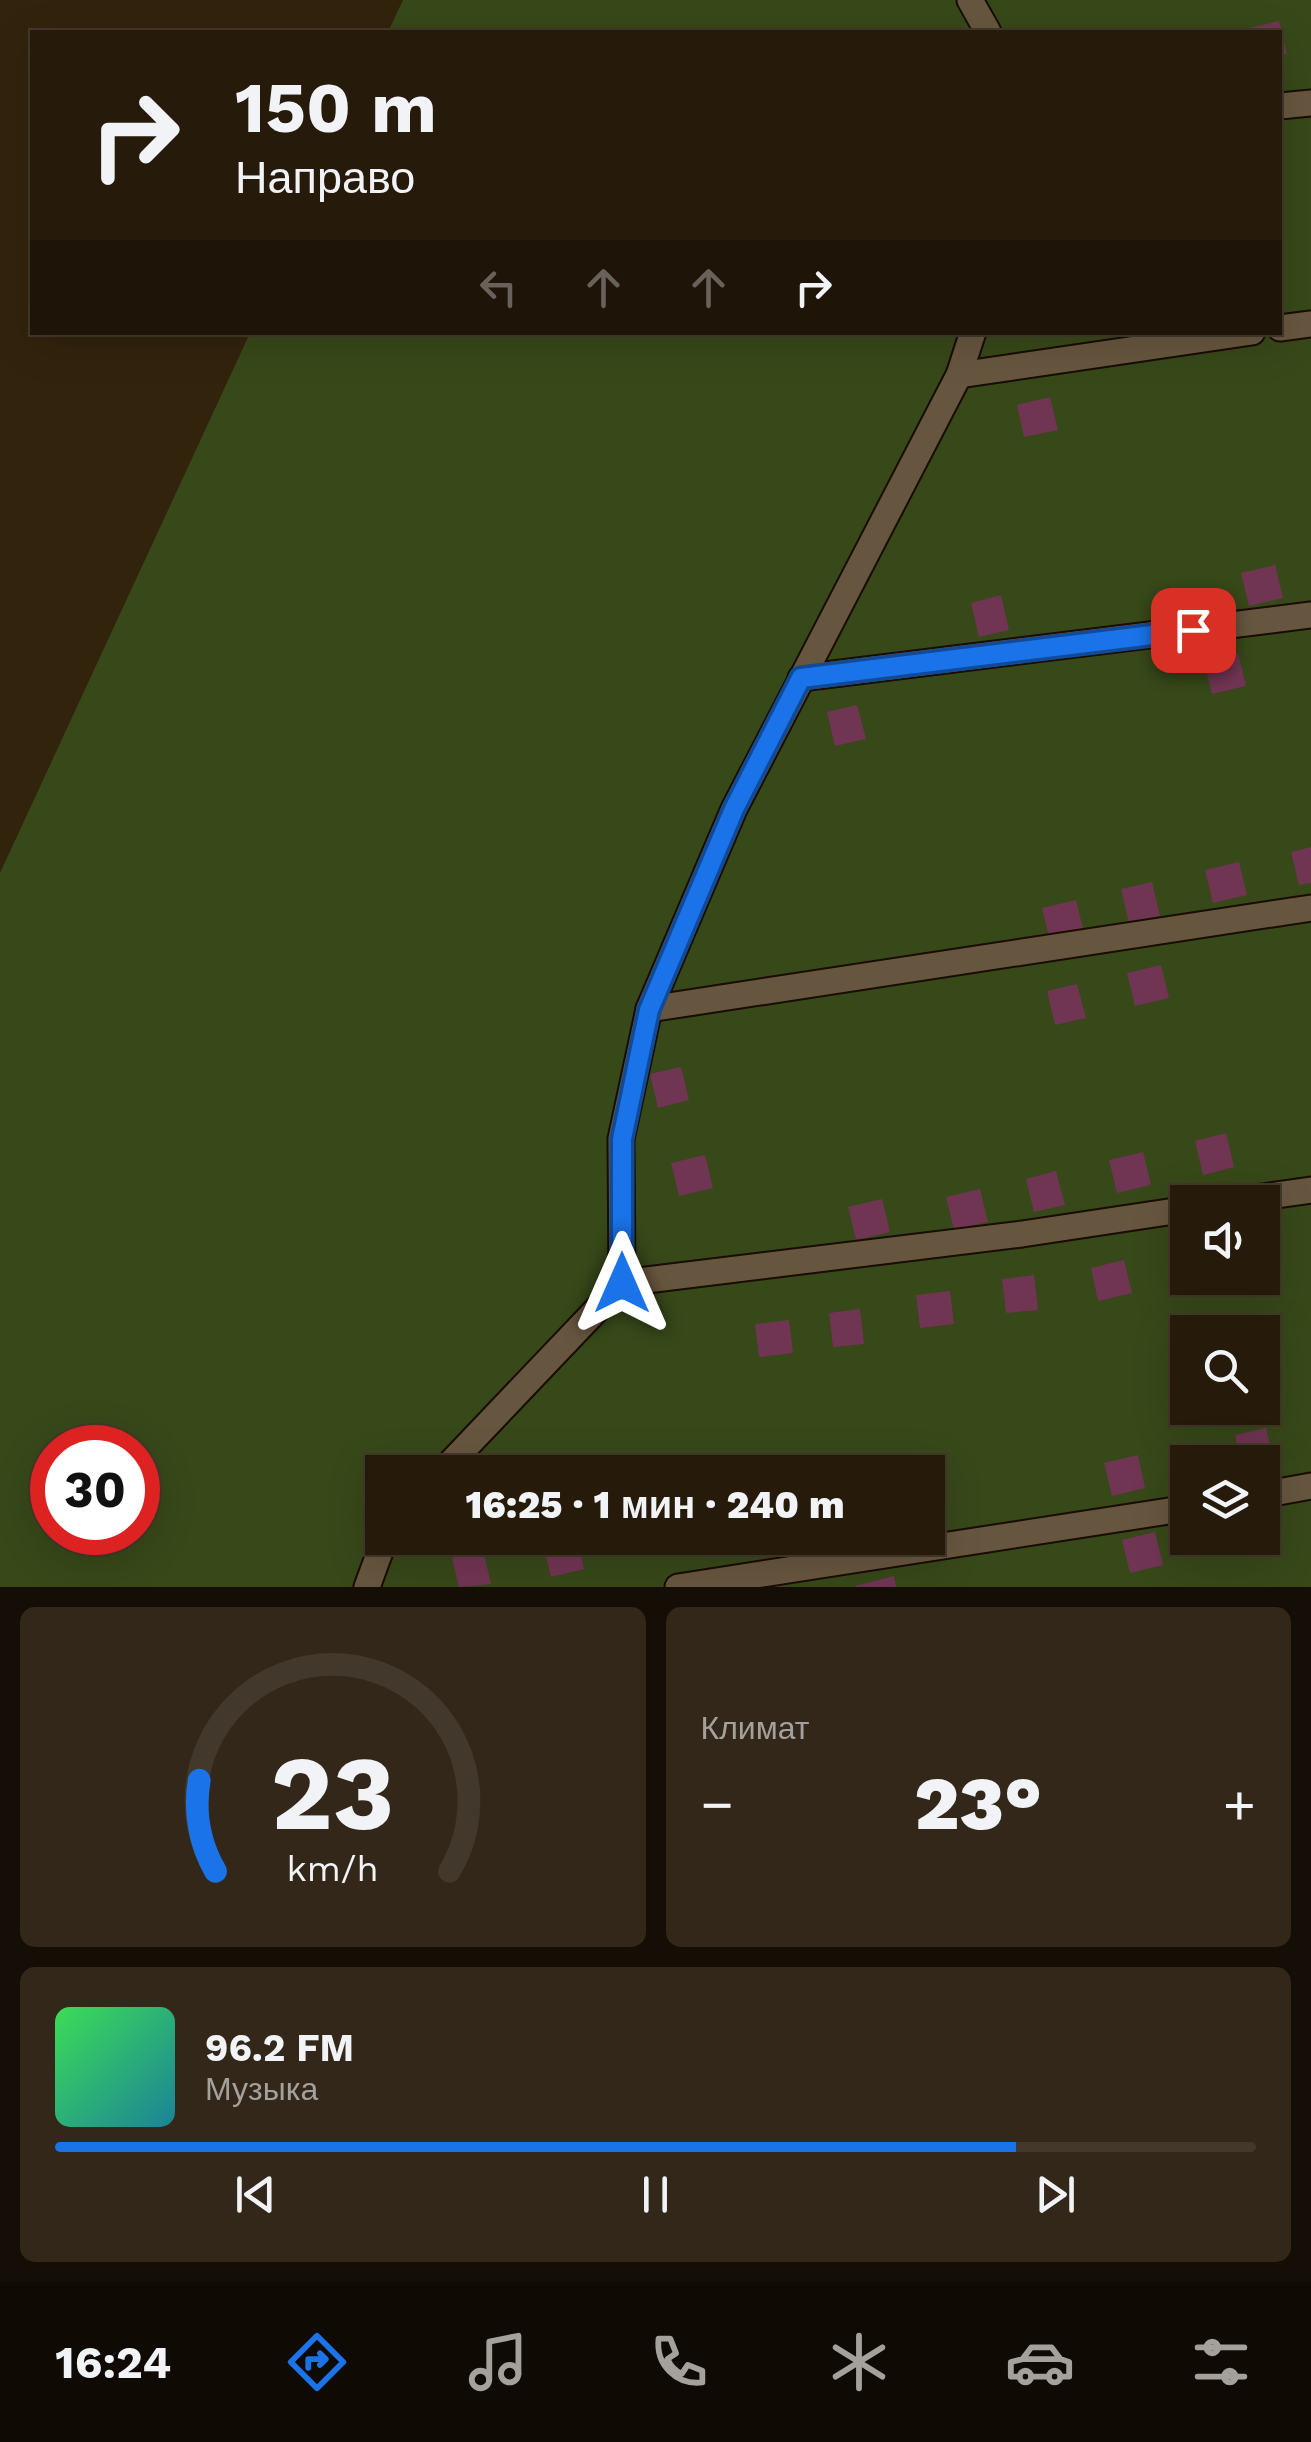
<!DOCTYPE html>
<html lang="ru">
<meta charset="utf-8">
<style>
:root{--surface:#261a0a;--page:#322718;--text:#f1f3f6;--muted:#a4a19c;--line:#42382b;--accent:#1a73e8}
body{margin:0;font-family:"Work Sans",sans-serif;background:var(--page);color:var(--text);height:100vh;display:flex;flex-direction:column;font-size:38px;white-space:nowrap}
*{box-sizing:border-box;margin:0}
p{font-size:32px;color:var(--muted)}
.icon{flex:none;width:55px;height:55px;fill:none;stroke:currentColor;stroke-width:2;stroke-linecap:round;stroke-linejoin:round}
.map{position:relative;height:1587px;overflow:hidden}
.drawer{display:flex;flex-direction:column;gap:20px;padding:20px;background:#150e06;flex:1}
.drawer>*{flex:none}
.banner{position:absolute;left:30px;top:30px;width:1252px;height:305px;border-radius:0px;box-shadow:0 10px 40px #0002,0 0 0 2px var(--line);background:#261a0a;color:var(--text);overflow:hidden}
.buttons{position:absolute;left:1170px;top:1185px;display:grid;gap:20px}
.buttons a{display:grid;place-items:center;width:110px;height:110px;border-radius:0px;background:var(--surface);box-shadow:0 10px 40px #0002,0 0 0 2px var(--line);font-size:50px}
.speed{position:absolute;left:30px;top:1425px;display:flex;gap:20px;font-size:50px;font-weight:700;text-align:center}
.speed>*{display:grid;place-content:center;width:130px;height:130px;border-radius:50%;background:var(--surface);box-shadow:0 10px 40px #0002,0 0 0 2px var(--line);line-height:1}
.speed .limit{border:15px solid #d22;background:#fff;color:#111}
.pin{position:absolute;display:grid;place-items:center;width:85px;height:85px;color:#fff;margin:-42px;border-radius:20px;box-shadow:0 5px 15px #0006}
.me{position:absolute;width:110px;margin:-55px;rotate:0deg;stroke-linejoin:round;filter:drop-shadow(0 0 8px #0008)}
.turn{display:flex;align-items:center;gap:35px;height:210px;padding:0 40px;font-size:45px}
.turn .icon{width:130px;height:130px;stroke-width:2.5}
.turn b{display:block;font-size:70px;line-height:85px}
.lanes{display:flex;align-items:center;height:95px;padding:0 40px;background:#0003;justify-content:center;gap:50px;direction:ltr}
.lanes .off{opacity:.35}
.big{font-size:75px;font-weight:800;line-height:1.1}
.drawer .widget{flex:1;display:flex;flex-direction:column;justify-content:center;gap:15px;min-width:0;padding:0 35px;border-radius:15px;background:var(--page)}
.drawer .dial{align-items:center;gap:0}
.dial svg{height:260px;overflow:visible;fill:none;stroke:var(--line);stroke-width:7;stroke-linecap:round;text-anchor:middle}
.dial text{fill:var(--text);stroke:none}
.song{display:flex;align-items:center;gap:30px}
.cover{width:120px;height:120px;border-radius:15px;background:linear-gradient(135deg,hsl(130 70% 55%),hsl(190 70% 35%))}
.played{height:10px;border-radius:5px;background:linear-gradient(90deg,var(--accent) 80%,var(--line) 80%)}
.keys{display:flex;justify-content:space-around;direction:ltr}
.heat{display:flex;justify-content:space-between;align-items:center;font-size:55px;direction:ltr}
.drawer .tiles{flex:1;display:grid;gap:20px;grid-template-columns:1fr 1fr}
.widget:last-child{grid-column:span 2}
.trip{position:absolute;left:365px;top:1455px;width:580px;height:100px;border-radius:0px;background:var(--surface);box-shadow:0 10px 40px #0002,0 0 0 2px var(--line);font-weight:800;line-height:100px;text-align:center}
.tab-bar{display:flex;height:160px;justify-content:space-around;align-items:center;background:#0f0a04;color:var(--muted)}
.tab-bar .icon{width:70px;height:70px}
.tab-bar .selected{color:var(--accent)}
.tab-bar b{font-size:45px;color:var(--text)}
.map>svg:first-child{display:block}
.green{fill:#374819;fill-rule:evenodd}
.building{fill:#713554}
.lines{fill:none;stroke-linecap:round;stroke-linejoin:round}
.minor-casing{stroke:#190c00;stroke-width:29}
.minor{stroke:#67563f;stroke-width:25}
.route-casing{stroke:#114b97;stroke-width:25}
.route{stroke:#1a73e8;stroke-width:18}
</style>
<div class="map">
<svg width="1311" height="1587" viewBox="0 0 1311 1587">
<rect width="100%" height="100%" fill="#32230d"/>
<!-- green -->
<path class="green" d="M403 0H1311V1587H0V873L250 333 1280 332V32H388ZM1188 1202H1262V1278H1188ZM1188 1332H1262V1408H1188ZM52 1448H138V1532H52ZM1188 1462H1262V1538H1188ZM382 1472H928V1538H382Z"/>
<!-- building -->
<g class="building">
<path d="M1279 21 1287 54 1280 55V32H1246L1245 29Z"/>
<path d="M1050 397 1058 430 1024 437 1017 405Z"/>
<path d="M1275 565 1283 598 1249 606 1241 573Z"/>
<path d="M1001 595 1009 630 979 637 971 603Z"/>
<path d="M1238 653 1246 686 1212 694 1204 661Z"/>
<path d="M857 705 866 739 835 746 827 712Z"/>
<path d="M1311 847V883L1299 885 1291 852Z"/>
<path d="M1239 862 1247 895 1213 903 1205 870Z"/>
<path d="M1152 882 1160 916 1129 923 1121 889Z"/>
<path d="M1076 900 1084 933 1050 941 1042 908Z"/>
<path d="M1161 965 1169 998 1135 1006 1127 973Z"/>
<path d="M1077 984 1086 1018 1055 1025 1047 991Z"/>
<path d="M681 1067 689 1100 658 1108 650 1074Z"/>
<path d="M1226 1133 1234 1167 1203 1175 1195 1141Z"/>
<path d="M1143 1152 1151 1185 1117 1193 1109 1160Z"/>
<path d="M705 1155 713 1188 679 1196 671 1163Z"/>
<path d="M1056 1171 1065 1205 1034 1212 1026 1179Z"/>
<path d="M980 1189 988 1222 954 1230 946 1197Z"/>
<path d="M882 1199 890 1232 856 1240 848 1207Z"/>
<path d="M1124 1260 1132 1293 1098 1301 1091 1268Z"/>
<path d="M1034 1275 1038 1310 1006 1313 1002 1279Z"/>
<path d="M1228 1278H1264L1265 1284 1232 1292Z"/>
<path d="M950 1291 954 1324 920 1328 916 1295Z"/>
<path d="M860 1309 864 1344 833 1347 829 1313Z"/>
<path d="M789 1320 793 1353 759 1357 755 1324Z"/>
<path d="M1266 1428 1274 1462 1262 1465 1241 1462 1235 1435Z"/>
<path d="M1138 1455 1145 1488 1112 1496 1104 1463Z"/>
<path d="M937 1477 945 1510 928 1514V1479Z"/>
<path d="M1155 1532 1163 1565 1130 1573 1122 1540Z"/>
<path d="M577 1538 584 1569 551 1577 543 1544Z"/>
<path d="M655 1538H688L691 1549 660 1557Z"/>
<path d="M483 1550 491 1584 459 1587 452 1558Z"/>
<path d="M894 1576 896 1587H855V1586Z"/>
</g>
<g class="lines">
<!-- minor casing -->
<g class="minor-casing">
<g id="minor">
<path d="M970 0 988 32"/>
<path d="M1280 106 1311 103"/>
<path d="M1280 328 1311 324"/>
<path d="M973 332 959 375 734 809 649 1009 1311 908"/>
<path d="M959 375 1252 332"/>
<path d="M801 678 1311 615"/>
<path d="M1227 1202 1311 1190"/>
<path d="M622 1283 621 1139 649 1009"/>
<path d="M442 1472 622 1283 1022 1234 1188 1209"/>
<path d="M1262 1495 1311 1486"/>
<path d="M367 1587 385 1538"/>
<path d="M678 1587 1188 1508"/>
</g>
</g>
<!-- minor -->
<use href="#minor" class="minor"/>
</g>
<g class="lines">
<!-- route casing -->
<g class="route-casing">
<path id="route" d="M622 1283V1139L649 1010 734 809 801 678 1193 630"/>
</g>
<!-- route -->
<use href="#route" class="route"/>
</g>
</svg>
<div class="buttons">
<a><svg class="icon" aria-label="sound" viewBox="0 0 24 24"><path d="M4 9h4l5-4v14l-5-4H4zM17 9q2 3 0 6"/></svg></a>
<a><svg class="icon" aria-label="search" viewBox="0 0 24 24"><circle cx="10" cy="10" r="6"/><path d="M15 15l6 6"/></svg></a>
<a><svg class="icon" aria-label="layers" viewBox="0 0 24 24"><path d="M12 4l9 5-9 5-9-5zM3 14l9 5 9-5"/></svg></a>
</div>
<div class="speed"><div class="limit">30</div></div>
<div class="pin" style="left:1193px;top:630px;background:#d93025"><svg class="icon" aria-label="arrive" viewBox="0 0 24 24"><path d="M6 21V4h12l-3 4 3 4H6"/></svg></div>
<svg class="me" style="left:622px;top:1283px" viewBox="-20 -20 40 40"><path d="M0-17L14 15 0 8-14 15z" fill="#1a73e8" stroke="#fff" stroke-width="4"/></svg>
<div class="trip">16:25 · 1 мин · 240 m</div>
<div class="banner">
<div class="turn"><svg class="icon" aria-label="right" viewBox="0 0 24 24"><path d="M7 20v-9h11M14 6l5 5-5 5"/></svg><div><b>150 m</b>Направо</div></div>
<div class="lanes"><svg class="icon off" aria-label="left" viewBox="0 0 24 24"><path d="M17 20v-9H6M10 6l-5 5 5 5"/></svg><svg class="icon off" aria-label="ahead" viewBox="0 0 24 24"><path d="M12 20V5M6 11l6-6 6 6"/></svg><svg class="icon off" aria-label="ahead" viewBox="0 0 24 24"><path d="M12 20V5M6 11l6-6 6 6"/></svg><svg class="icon" aria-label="right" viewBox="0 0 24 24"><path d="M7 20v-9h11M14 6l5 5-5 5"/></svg></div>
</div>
</div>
<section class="drawer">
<div class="tiles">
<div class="widget dial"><svg viewBox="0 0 100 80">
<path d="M14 69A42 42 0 1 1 86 69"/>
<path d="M14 69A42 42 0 0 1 9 41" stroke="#1a73e8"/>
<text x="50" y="56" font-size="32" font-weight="700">23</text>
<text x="50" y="72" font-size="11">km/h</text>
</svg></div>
<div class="widget"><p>Климат</p>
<div class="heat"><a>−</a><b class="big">23°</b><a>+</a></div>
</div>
<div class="widget">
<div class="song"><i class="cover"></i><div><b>96.2 FM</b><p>Музыка</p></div></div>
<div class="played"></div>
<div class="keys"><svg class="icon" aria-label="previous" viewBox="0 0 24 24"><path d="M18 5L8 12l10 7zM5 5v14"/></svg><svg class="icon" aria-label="pause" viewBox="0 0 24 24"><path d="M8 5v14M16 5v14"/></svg><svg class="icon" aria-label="next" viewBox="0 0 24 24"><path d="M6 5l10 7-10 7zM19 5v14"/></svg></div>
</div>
</div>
</section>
<nav class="tab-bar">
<b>16:24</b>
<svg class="icon selected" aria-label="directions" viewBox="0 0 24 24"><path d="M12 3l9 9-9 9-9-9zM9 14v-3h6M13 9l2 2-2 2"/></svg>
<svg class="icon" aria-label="music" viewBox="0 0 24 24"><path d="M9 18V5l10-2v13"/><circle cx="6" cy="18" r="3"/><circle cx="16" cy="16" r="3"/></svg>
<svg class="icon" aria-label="phone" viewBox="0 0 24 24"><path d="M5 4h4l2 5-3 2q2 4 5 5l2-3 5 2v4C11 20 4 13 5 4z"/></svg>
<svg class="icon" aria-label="climate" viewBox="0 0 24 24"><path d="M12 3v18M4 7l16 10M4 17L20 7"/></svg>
<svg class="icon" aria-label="car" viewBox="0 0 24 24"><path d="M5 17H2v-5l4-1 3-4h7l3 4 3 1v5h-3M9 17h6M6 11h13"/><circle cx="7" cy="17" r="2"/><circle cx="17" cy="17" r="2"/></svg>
<svg class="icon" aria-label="filters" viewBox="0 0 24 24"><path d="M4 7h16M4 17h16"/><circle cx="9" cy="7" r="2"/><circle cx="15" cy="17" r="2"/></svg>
</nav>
